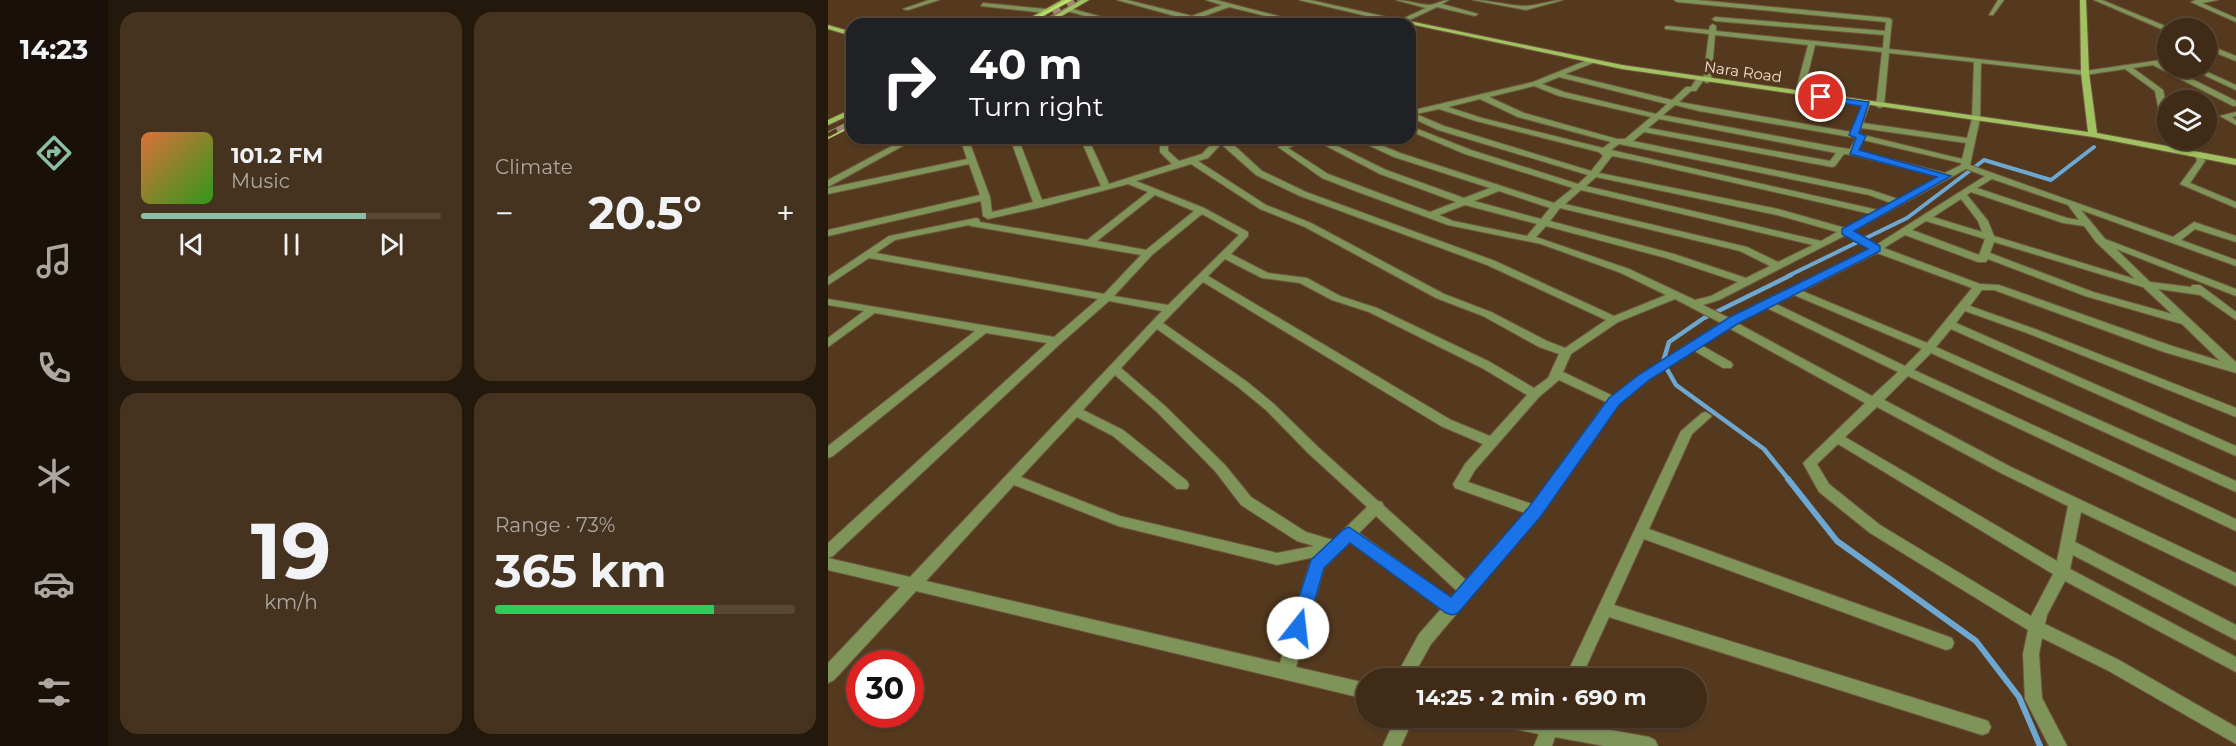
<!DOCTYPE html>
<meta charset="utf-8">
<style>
:root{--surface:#3f2b16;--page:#46331f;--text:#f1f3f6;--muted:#ada7a1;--line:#584735;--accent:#8abfa5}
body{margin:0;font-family:Montserrat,sans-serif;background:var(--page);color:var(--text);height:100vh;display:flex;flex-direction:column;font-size:22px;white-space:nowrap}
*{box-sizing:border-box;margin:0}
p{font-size:20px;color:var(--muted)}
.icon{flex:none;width:33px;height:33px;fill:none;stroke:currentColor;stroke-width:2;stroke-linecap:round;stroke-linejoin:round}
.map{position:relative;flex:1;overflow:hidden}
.side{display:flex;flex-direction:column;gap:12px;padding:12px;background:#23180c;width:720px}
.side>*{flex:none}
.banner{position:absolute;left:18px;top:18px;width:570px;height:126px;border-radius:18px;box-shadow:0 2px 4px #0004,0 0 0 2px var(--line);background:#202124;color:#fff;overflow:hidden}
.fabs{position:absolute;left:1329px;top:18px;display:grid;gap:12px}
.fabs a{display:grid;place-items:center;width:60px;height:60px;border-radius:50%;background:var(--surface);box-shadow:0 2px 4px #0004,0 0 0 2px var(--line);font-size:30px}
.speed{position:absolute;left:18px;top:650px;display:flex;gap:12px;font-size:30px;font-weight:700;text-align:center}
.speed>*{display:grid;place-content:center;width:78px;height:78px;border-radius:50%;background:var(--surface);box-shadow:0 2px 4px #0004,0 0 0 2px var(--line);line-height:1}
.speed .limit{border:9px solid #d22;background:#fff;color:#111}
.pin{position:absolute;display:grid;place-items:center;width:51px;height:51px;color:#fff;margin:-26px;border:3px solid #fff;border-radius:50%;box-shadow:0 2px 6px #0007}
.me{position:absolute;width:66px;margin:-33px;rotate:16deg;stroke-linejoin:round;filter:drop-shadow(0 0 4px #0008)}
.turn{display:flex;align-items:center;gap:21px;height:126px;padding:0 24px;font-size:27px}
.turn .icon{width:78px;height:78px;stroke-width:2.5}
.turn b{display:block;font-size:42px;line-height:51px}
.big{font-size:45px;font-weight:700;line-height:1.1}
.side .tile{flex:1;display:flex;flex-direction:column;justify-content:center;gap:9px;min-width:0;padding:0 21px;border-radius:18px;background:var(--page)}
.side .dial{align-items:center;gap:0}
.dial b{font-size:78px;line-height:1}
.song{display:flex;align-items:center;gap:18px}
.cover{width:72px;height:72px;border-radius:9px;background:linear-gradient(135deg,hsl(20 70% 55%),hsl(110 70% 35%))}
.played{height:6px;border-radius:3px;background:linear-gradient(90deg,var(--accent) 75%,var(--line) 75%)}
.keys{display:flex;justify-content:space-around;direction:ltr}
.heat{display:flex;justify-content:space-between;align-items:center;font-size:33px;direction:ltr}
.charge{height:9px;border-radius:4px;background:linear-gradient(90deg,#34c759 73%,var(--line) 0)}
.side .tiles{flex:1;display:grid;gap:12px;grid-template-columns:repeat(2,1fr)}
.trip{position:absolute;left:528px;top:668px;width:351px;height:60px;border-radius:30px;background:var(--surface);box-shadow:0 2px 4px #0004,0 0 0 2px var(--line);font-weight:700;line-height:60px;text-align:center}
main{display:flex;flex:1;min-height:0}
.tab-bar{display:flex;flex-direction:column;width:108px;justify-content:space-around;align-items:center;background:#191109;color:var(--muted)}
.tab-bar .icon{width:42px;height:42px}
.tab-bar .active{color:var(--accent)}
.tab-bar b{font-size:27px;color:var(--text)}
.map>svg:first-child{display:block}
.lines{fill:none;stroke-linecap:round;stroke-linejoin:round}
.stream-far2{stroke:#6da8d3;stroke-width:4}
.stream-far1{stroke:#6da8d3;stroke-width:4.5}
.stream{stroke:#6da8d3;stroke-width:6}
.street-casing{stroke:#70573e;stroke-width:2}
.secondary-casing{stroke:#70573e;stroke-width:2}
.primary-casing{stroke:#70573e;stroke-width:1}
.street{fill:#7e9458;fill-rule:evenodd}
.secondary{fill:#a0c260;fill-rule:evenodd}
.primary{fill:#bae664;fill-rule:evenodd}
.rail-far1-casing{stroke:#9e8873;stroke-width:4.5}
.rail-casing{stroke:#9e8873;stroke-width:5}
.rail-far1{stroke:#54391e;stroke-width:3;stroke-dasharray:8;stroke-linecap:butt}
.rail{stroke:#54391e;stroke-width:4;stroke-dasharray:10;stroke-linecap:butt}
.route{fill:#1a73e8;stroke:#114b97;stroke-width:1.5}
.labels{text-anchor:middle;stroke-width:6;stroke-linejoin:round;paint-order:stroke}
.far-street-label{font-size:15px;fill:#f1e0d1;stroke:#54391e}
</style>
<main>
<nav class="tab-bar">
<b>14:23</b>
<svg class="icon active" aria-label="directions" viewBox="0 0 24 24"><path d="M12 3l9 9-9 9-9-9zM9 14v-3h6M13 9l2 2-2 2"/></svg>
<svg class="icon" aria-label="music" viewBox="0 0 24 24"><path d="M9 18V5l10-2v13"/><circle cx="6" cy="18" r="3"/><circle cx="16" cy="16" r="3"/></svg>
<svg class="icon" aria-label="phone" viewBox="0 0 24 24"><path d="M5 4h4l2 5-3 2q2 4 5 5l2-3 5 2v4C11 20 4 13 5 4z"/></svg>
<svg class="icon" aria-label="climate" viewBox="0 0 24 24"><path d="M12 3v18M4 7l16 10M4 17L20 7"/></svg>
<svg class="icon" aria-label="car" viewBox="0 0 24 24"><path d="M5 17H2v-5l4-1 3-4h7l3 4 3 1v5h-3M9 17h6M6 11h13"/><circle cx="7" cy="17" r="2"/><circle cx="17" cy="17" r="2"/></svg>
<svg class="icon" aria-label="filters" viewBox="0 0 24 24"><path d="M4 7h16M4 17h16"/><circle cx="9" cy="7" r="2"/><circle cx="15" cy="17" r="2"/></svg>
</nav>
<section class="side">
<div class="tiles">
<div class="tile">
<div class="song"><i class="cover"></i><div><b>101.2 FM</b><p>Music</p></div></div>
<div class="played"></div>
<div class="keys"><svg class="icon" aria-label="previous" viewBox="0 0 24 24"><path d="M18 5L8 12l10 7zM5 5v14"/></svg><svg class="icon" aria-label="pause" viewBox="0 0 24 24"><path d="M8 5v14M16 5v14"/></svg><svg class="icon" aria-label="next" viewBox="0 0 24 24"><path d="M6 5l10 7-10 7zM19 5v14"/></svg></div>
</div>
<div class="tile"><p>Climate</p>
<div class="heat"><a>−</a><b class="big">20.5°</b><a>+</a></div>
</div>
<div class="tile dial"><b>19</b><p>km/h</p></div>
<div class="tile"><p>Range · 73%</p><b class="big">365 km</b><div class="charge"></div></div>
</div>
</section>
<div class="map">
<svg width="1408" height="746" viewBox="0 0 1408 746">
<rect width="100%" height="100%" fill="#54391e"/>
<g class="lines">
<!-- stream-far2 -->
<path class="stream-far2" d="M960 276 1079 218 1156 160 1223 180 1266 147"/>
<!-- stream-far1 -->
<path class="stream-far1" d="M961 480 936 449 848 385 835 362 841 342 876 318 963 275"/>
<!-- stream -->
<path class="stream" d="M960 479 1009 541 1148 641 1191 697 1212 746"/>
<!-- street casing -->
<g class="street-casing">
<g id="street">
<path d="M101 0H111L80 10 75 9Z"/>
<path d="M289 0H299L364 16 394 5 378 0H388L481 24H470L401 7 371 18 389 24C382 24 375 22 368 21 361 21 354 24 347 24L358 19Z"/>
<path d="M471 0H482L572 20 598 8 568 0C579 0 592 5 602 5 609 4 614 0 621 0L614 4 650 14 647 16 609 7 573 24Z"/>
<path d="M645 0C663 0 680 6 697 6 710 6 722 0 735 0L698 10Z"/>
<path d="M846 0H869L1061 18 1064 20 1061 49 1257 71 1340 59V63L1334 64 1408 101V106H1405L1325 65 1305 68 1335 90 1340 113V138L1336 136 1327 91 1297 69 1257 75 1153 63 1152 119 1142 165 1345 237 1366 222 1408 236V242L1367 229 1353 240 1408 260V266L1253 210 1277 239 1408 289V296L1288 249 1322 282 1363 287 1364 285H1372L1408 312V320L1372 295 1330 289 1408 362V373L1336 352 1166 290H1154L1142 306 1207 329 1408 408V417L1199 333 1137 311 1128 323 1408 446V456L1123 329 1108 347 1408 481V492L1103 353 1086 370 1408 519V531L1080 376 1056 400 1183 467 1408 573V586L1253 512 1247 542 1408 625V640L1245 555 1242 569 1408 657V672L1237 581 1219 615 1217 624 1291 660 1408 727V744L1279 670 1214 638 1211 654 1214 698 1239 746H1221L1197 699 1195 654 1200 630 1042 533 991 492 975 463 1037 403 901 328 873 345 903 362 905 365 903 368H895L865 350 821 380 790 404 712 515 603 644 584 678H567L591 634 613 609 522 542 496 568 468 667 538 683V699L88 591 6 680 0 683V663L72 587 0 570V558L82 577 334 311 281 301 232 344 5 556 0 558V543L219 343 158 333 5 456 0 458V446L147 331 47 313 0 347V338L36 311 0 305V299L226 337 270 299 41 258 0 285V277L61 236 148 218 151 219 152 222 259 240 320 192 300 184 214 207 160 219 155 216 153 201 0 236V230L152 195 141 164 0 194V188L139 159 132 138H140L162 197 164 212 205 202 182 138H190L214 200 273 186 252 138H260L281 184 344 164 332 152V143L336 138H345L340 144V151L351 161 374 154 389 138H398L434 171 478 192 667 261 786 316 838 295 793 273 713 244 620 225 522 189 494 178 450 147 471 138H493L558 170 636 198 662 188 566 157 525 138H536L572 153 726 203 745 188 637 154 582 131V126L643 150 750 184 760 175 610 130 582 117V111L705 82 762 59 766 61 765 63 737 74 844 100 858 87H863L869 78 875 80 881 34 837 29V27L839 26 881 30 882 26 885 24 888 26V31L1055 48 1056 35 887 21 884 19 887 17 1057 31 1058 22 849 2ZM887 35 980 45 967 94 971 96 975 94 987 45 1054 52 1048 106 1052 108 1056 106 1061 53 1146 62 1144 119 1139 138 1035 123 1042 104 1038 102 1034 104 1023 132 851 102 863 91H868L875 81 879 83 883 81ZM731 77 839 104 828 114 736 92 714 84ZM706 86 731 96 823 117 797 139H789L696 113 661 97ZM652 99 690 117 783 142 775 148 654 118 620 107ZM847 105 871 111 1028 138 1022 149 1008 147 835 115ZM611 109 648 121 771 152 775 156 763 171 616 126 588 114ZM831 119 1008 153 1002 161 820 128ZM1033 128 1138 143 1134 159 1031 134ZM816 132 1004 167 1007 166 1016 154 1025 155 1111 177 1070 199 1043 190 805 141ZM483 138 552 174 628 202 602 212 500 174 460 148ZM1035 140 1133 163V165L1117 173 1030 151ZM393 144 428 175 472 196 659 265 778 320 737 348 719 341 663 312 616 294 483 223 438 205 370 161 380 158ZM791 144 1041 195 1063 203 1050 210 783 150ZM784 156 810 161 1043 214 1017 228 950 209 771 173ZM363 164 432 209 477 227 608 298 655 316 711 347 731 354 720 378 706 388 662 362 549 308 512 296 479 278 440 273 403 254 420 236V232L376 208 308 181ZM1138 169 1157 176 1048 245 1025 231ZM768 177 949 215 1009 232 993 241 758 186ZM1164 179 1240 205 1251 220 1239 218 1149 188ZM753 190 985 245 950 262 919 247 737 204ZM671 191 722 208 713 219 646 201ZM1143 192 1235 223 1256 226 1268 242 1307 279 1166 236 1160 221 1139 195ZM327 195 366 211 318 250 269 241ZM1133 199 1150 221 1154 232 1105 217ZM637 205 709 224 699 236 625 221 611 215ZM732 208 912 251 942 266 918 278 846 254 722 221ZM374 214 411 235 340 305 286 296 324 255ZM1098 221 1157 239 1151 255 1084 230ZM141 225 143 226 313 255 276 294 48 253 67 240ZM718 226 838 258 910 282 883 296 867 300 801 269 708 237ZM1018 235 1041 249 901 318 875 305 891 300ZM1077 235 1150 262H1158L1160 259 1257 296 1354 324 1392 361 1344 346 1171 285 1152 284 1056 248ZM1166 242 1315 287 1344 314 1265 292 1162 253ZM1049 253 1144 288 1099 343 974 291ZM397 259 434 278 472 283 504 300 541 312 654 368 699 395 662 436 623 420 380 276ZM375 282 613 426 655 444 637 464 625 484 627 488 697 513 638 580 556 506 554 502 550 501 490 447 446 404 418 381 335 323ZM966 295 1094 349 1077 366 948 304ZM847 299 893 323 813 374 785 396 735 372 743 354 790 322ZM939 308 1070 372 1044 396 909 323ZM329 329 410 387 438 410 480 453 539 507 505 540 478 532 423 497 397 465 337 406 293 368ZM287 375 329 412 387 471 413 505 469 541 486 546 449 553 292 516 193 477 249 417 285 436 349 489H359L361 485 359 481 295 430 255 410ZM731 380 778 402 704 504 640 482 647 470 711 397ZM1049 407 1173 473 1240 506 1229 561 1017 437ZM1010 444 1225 574 1203 616 1052 525 1001 484 989 464ZM186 485 290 526 449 565 487 557 481 565 452 663 98 581ZM548 516 629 591 623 598 531 533Z"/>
<path d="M1170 0H1176L1165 15H1161Z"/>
<path d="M1266 0H1274L1342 28 1338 31Z"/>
<path d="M1368 0H1390L1374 3 1408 18V22L1363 2Z"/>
<path d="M155 3 218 9 221 11 218 13 153 6Z"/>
<path d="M241 8 296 23 297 24H286L239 11V9Z"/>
<path d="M1378 44 1408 56V61L1378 49Z"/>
<path d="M1361 68H1370L1408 85V90Z"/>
<path d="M1408 112V116L1404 117 1408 120V125L1392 116Z"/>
<path d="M79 138H89L0 187V180Z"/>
<path d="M1371 152 1374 153 1377 161 1362 183 1408 202V208L1352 184 1369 161 1367 155Z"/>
<path d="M878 412 884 416 864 434 821 529 1124 638 1126 643 1124 648 1118 650 816 539 786 605 1154 719 1160 721 1163 727 1160 733 1154 735 781 617 753 678H737L853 431 874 413Z"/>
<path d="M568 717H586L573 746H555Z"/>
<path d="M658 717H735L733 721 821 737 827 740 830 746H776L727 737 724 746H706L711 734 667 725 661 723Z"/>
</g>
</g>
<!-- secondary casing -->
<g class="secondary-casing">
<g id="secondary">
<path d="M234 0H242L199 24H191Z"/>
<path d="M253 0H261L220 24H212Z"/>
<path d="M1252 0H1258L1261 73 1269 133 1408 159V165L1265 137 794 69 582 24H560L581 21 794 65 1260 132 1253 73Z"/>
<path d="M0 25 24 32V36L0 29Z"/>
<path d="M24 109V114L0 125V120Z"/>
</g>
</g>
<!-- primary casing -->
<g class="primary-casing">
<g id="primary">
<path d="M238 0H248L206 24H196Z"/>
<path d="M24 120V127L0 139V132Z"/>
</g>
</g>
<!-- street -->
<use href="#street" class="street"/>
<!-- secondary -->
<use href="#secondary" class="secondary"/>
<!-- primary -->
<use href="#primary" class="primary"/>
<!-- rail-far1 casing -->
<g class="rail-far1-casing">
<path id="rail-far1" d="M204 24 249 0"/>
</g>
<!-- rail casing -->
<g class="rail-casing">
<path id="rail" d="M0 135 24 122"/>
</g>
<!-- rail-far1 -->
<use href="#rail-far1" class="rail-far1"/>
<!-- rail -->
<use href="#rail" class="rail"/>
</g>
<!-- route -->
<path class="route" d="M990 95 1041 102 1031 133 1038 136 1031 150 1123 176 1026 231 1052 246V251L911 323 821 380 791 405 713 516 630 613 624 615 618 613 522 543 496 568 477 634 470 636 464 634 461 628 483 560 516 529 521 527 623 597 701 507 781 398 812 374 902 317 1040 249 1014 234V229L1109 177 1022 154 1028 138 1021 135 1033 106 993 100 989 97Z"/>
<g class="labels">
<!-- far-street labels -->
<g class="far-street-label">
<text transform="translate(915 72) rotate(8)" y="5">Nara Road</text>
</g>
</g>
</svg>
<div class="fabs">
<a><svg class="icon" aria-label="search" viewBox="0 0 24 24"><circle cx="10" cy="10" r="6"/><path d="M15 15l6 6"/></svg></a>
<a><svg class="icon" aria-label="layers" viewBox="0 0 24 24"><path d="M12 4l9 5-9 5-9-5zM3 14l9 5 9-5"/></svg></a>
</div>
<div class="speed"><div class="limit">30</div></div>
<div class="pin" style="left:993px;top:97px;background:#d93025"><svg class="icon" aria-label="arrive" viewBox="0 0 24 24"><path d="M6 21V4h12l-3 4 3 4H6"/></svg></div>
<svg class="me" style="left:470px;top:628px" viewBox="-20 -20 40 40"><circle r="19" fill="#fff"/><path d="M0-13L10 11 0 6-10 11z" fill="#1a73e8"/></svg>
<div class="trip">14:25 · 2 min · 690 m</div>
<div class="banner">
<div class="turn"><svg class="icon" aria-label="right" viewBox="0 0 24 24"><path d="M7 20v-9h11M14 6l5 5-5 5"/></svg><div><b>40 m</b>Turn right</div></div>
</div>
</div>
</main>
